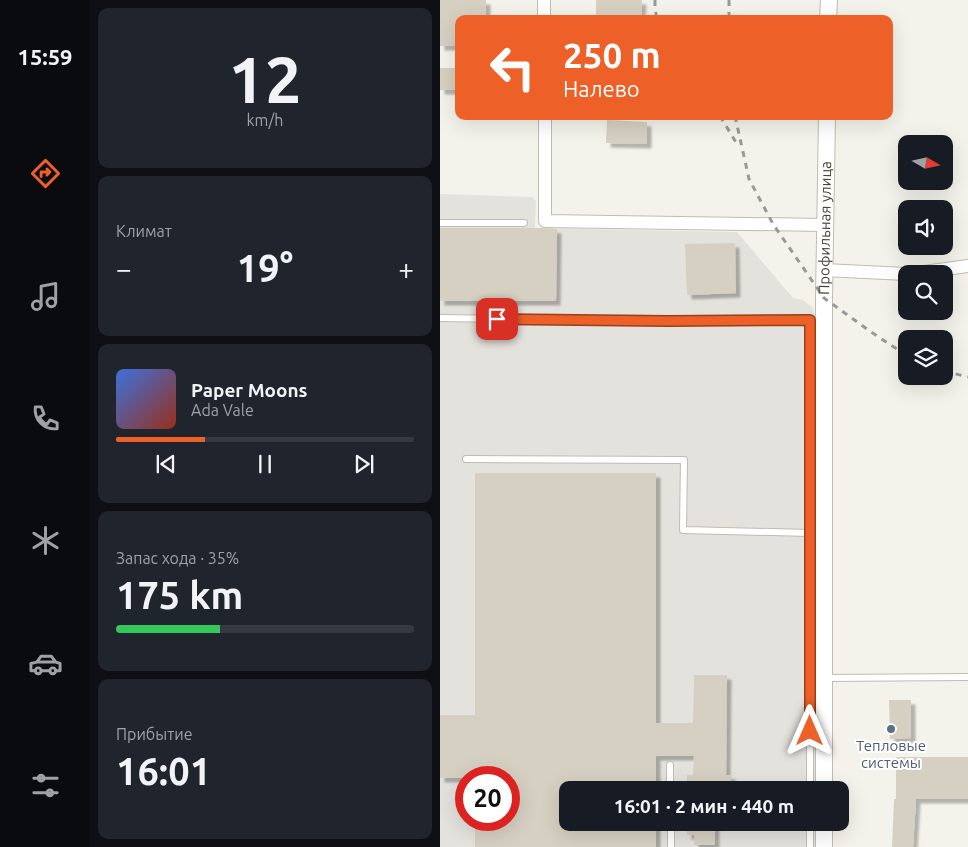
<!DOCTYPE html>
<html lang="ru">
<meta charset="utf-8">
<style>
:root{--surface:#171b24;--page:#20242c;--text:#f1f3f6;--muted:#9ea1a6;--line:#363941;--accent:#ed6129}
body{margin:0;font-family:Ubuntu,sans-serif;background:var(--page);color:var(--text);height:100vh;display:flex;flex-direction:column;font-size:19px;white-space:nowrap}
*{box-sizing:border-box;margin:0}
p{font-size:16px;color:var(--muted)}
.icon{flex:none;width:28px;height:28px;fill:none;stroke:currentColor;stroke-width:2;stroke-linecap:round;stroke-linejoin:round}
.map{position:relative;flex:1;overflow:hidden}
.sheet{display:flex;flex-direction:column;gap:8px;padding:8px;background:#0d0f14;width:350px}
.sheet>*{flex:none}
.hud{position:absolute;left:15px;top:15px;width:438px;height:105px;border-radius:10px;box-shadow:0 5px 20px #0002;background:#ed6129;color:#fff;overflow:hidden}
.needle{width:32px;rotate:99deg}
.buttons{position:absolute;left:458px;top:135px;display:grid;gap:10px}
.buttons a{display:grid;place-items:center;width:55px;height:55px;border-radius:10px;background:var(--surface);box-shadow:0 5px 20px #0002;font-size:25px}
.speed{position:absolute;left:15px;top:766px;display:flex;gap:10px;font-size:25px;font-weight:700;text-align:center}
.speed>*{display:grid;place-content:center;width:65px;height:65px;border-radius:50%;background:var(--surface);box-shadow:0 5px 20px #0002;line-height:1}
.speed .limit{border:8px solid #d22;background:#fff;color:#111}
.pin{position:absolute;display:grid;place-items:center;width:42px;height:42px;color:#fff;margin:-21px;border-radius:10px;box-shadow:0 2px 8px #0006}
.me{position:absolute;width:55px;margin:-28px;rotate:0deg;stroke-linejoin:round;filter:drop-shadow(0 0 4px #0008)}
.turn{display:flex;align-items:center;gap:18px;height:105px;padding:0 25px;font-size:22px}
.turn .icon{width:65px;height:65px;stroke-width:2.5}
.turn b{display:block;font-size:35px;line-height:42px}
.big{font-size:38px;font-weight:700;line-height:1.1}
.sheet .card{flex:1;display:flex;flex-direction:column;justify-content:center;gap:8px;min-width:0;padding:0 18px;border-radius:10px;background:var(--page)}
.sheet .dial{align-items:center;gap:0}
.dial b{font-size:65px;line-height:1}
.song{display:flex;align-items:center;gap:15px}
.cover{width:60px;height:60px;border-radius:8px;background:linear-gradient(135deg,hsl(220 70% 55%),hsl(10 70% 35%))}
.played{height:5px;border-radius:2px;background:linear-gradient(90deg,var(--accent) 30%,var(--line) 30%)}
.keys{display:flex;justify-content:space-around;direction:ltr}
.heat{display:flex;justify-content:space-between;align-items:center;font-size:28px;direction:ltr}
.charge{height:8px;border-radius:4px;background:linear-gradient(90deg,#34c759 35%,var(--line) 0)}
.trip{position:absolute;left:119px;top:781px;width:290px;height:50px;border-radius:10px;background:var(--surface);box-shadow:0 5px 20px #0002;font-weight:700;line-height:50px;text-align:center}
main{display:flex;flex:1;min-height:0}
.dock{display:flex;flex-direction:column;width:90px;justify-content:space-around;align-items:center;background:#090b0e;color:var(--muted)}
.dock .icon{width:35px;height:35px}
.dock .current{color:var(--accent)}
.dock b{font-size:22px;color:var(--text)}
.map>svg:first-child{display:block}
.industrial{fill:#e4e2dc;fill-rule:evenodd}
.building{fill:#d5d0c1;filter:url(#shadow)}
.lines{fill:none;stroke-linecap:round;stroke-linejoin:round}
.service-casing{stroke:#c0bcae;stroke-width:8}
.minor-casing{stroke:#c0bcae;stroke-width:14}
.tertiary-casing{stroke:#c0bcae;stroke-width:18}
.service{stroke:#fff;stroke-width:6}
.minor{stroke:#fff;stroke-width:12}
.tertiary{stroke:#fff;stroke-width:16}
.rail{stroke:#999;stroke-width:3;stroke-dasharray:6 6;stroke-linecap:butt}
.route-casing{stroke:#9a3f1b;stroke-width:12}
.route{stroke:#ed6129;stroke-width:9}
.service-dot{fill:#5c6f8a;stroke:#fff;stroke-width:2}
.labels{text-anchor:middle;stroke-width:4;stroke-linejoin:round;paint-order:stroke}
.street-label{font-size:15px;fill:#484439;stroke:#fff}
.service-label{font-size:15px;fill:#4e5e75;stroke:#fff}
</style>
<main>
<nav class="dock">
<b>15:59</b>
<svg class="icon current" aria-label="directions" viewBox="0 0 24 24"><path d="M12 3l9 9-9 9-9-9zM9 14v-3h6M13 9l2 2-2 2"/></svg>
<svg class="icon" aria-label="music" viewBox="0 0 24 24"><path d="M9 18V5l10-2v13"/><circle cx="6" cy="18" r="3"/><circle cx="16" cy="16" r="3"/></svg>
<svg class="icon" aria-label="phone" viewBox="0 0 24 24"><path d="M5 4h4l2 5-3 2q2 4 5 5l2-3 5 2v4C11 20 4 13 5 4z"/></svg>
<svg class="icon" aria-label="climate" viewBox="0 0 24 24"><path d="M12 3v18M4 7l16 10M4 17L20 7"/></svg>
<svg class="icon" aria-label="car" viewBox="0 0 24 24"><path d="M5 17H2v-5l4-1 3-4h7l3 4 3 1v5h-3M9 17h6M6 11h13"/><circle cx="7" cy="17" r="2"/><circle cx="17" cy="17" r="2"/></svg>
<svg class="icon" aria-label="filters" viewBox="0 0 24 24"><path d="M4 7h16M4 17h16"/><circle cx="9" cy="7" r="2"/><circle cx="15" cy="17" r="2"/></svg>
</nav>
<section class="sheet">
<div class="card dial"><b>12</b><p>km/h</p></div>
<div class="card"><p>Климат</p>
<div class="heat"><a>−</a><b class="big">19°</b><a>+</a></div>
</div>
<div class="card">
<div class="song"><i class="cover"></i><div><b>Paper Moons</b><p>Ada Vale</p></div></div>
<div class="played"></div>
<div class="keys"><svg class="icon" aria-label="previous" viewBox="0 0 24 24"><path d="M18 5L8 12l10 7zM5 5v14"/></svg><svg class="icon" aria-label="pause" viewBox="0 0 24 24"><path d="M8 5v14M16 5v14"/></svg><svg class="icon" aria-label="next" viewBox="0 0 24 24"><path d="M6 5l10 7-10 7zM19 5v14"/></svg></div>
</div>
<div class="card"><p>Запас хода · 35%</p><b class="big">175 km</b><div class="charge"></div></div>
<div class="card"><p>Прибытие</p><b class="big">16:01</b></div>
</section>
<div class="map">
<svg width="528" height="847" viewBox="0 0 528 847">
<defs>
<filter id="shadow"><feDropShadow dx="4.5" dy="4.5" stdDeviation="1" flood-color="#0004"/></filter>
</defs>
<rect width="100%" height="100%" fill="#f4f3eb"/>
<!-- industrial -->
<path class="industrial" d="M0 194 92 197 96 201 95 228 297 232 353 298 363 300 372 307 376 315V790H128V822L376 823V847H0ZM26 778H69V820H26Z"/>
<!-- building -->
<g class="building">
<path d="M0 0H46V19H19V46H0Z"/>
<path d="M156 0H202L201 19H156Z"/>
<rect x="0" y="68" width="19" height="22"/>
<path d="M167 120 207 122V144L166 143Z"/>
<path d="M0 228H101L117 229 116 301H0Z"/>
<path d="M295 243 296 293 247 295 245 244Z"/>
<path d="M35 473H216V723H253L254 675H287L286 775H291V790H247V775H253L254 756H216V790H128V822H216V847H35V820H69V778H0V715H35Z"/>
<path d="M449 700H471V738L450 739Z"/>
<path d="M456 757H528V799H476L473 847H452L454 799H456Z"/>
<path d="M247 822H275V845H254V835H247Z"/>
</g>
<g class="lines">
<!-- service casing -->
<g class="service-casing">
<g id="service">
<path d="M0 223H84"/>
<path d="M0 318 228 321 370 320V790"/>
<path d="M26 459 244 460 243 530 370 533"/>
<path d="M385 678 528 677"/>
<path d="M230 765V790"/>
<path d="M231 822V847"/>
<path d="M370 847V822"/>
</g>
</g>
<!-- minor casing -->
<g class="minor-casing">
<g id="minor">
<path d="M104 0V19"/>
<path d="M105 116V221L385 225"/>
<path d="M384 270 466 274"/>
<path d="M469 274 528 266"/>
</g>
</g>
<!-- tertiary casing -->
<g class="tertiary-casing">
<g id="tertiary">
<path d="M388 19 389 0"/>
<path id="s1" d="M384 790V298L387 116"/>
<path d="M384 822V847"/>
</g>
</g>
<!-- service -->
<use href="#service" class="service"/>
<!-- minor -->
<use href="#minor" class="minor"/>
<!-- tertiary -->
<use href="#tertiary" class="tertiary"/>
<!-- rail -->
<g class="rail">
<path d="M215 0V9L217 19"/>
<path d="M289 0V19"/>
<path d="M280 116 297 144"/>
<path d="M295 116 309 179 333 224 384 298 431 332 466 355"/>
<path d="M504 371 528 377"/>
</g>
</g>
<g class="lines">
<!-- route casing -->
<g class="route-casing">
<path id="route" d="M57 319 228 321 370 320V731"/>
</g>
<!-- route -->
<use href="#route" class="route"/>
</g>
<!-- markers -->
<circle class="service-dot" cx="451" cy="729" r="5"/>
<g class="labels">
<!-- street labels -->
<g class="street-label">
<text dy="5" stroke="none"><textPath href="#s1" startOffset="562">Профильная улица</textPath></text>
</g>
<!-- service labels -->
<g class="service-label">
<text x="451" y="751">Тепловые<tspan x="451" dy="17">системы</tspan></text>
</g>
</g>
</svg>
<div class="buttons">
<a><svg class="needle" viewBox="-14 -14 28 28"><path d="M0-13l5 13h-10z" fill="#e53935"/><path d="M0 13l5-13h-10z" fill="#9ea1a6"/></svg></a>
<a><svg class="icon" aria-label="sound" viewBox="0 0 24 24"><path d="M4 9h4l5-4v14l-5-4H4zM17 9q2 3 0 6"/></svg></a>
<a><svg class="icon" aria-label="search" viewBox="0 0 24 24"><circle cx="10" cy="10" r="6"/><path d="M15 15l6 6"/></svg></a>
<a><svg class="icon" aria-label="layers" viewBox="0 0 24 24"><path d="M12 4l9 5-9 5-9-5zM3 14l9 5 9-5"/></svg></a>
</div>
<div class="speed"><div class="limit">20</div></div>
<div class="pin" style="left:57px;top:319px;background:#d93025"><svg class="icon" aria-label="arrive" viewBox="0 0 24 24"><path d="M6 21V4h12l-3 4 3 4H6"/></svg></div>
<svg class="me" style="left:370px;top:731px" viewBox="-20 -20 40 40"><path d="M0-17L14 15 0 8-14 15z" fill="#ed6129" stroke="#fff" stroke-width="4"/></svg>
<div class="trip">16:01 · 2 мин · 440 m</div>
<div class="hud">
<div class="turn"><svg class="icon" aria-label="left" viewBox="0 0 24 24"><path d="M17 20v-9H6M10 6l-5 5 5 5"/></svg><div><b>250 m</b>Налево</div></div>
</div>
</div>
</main>
